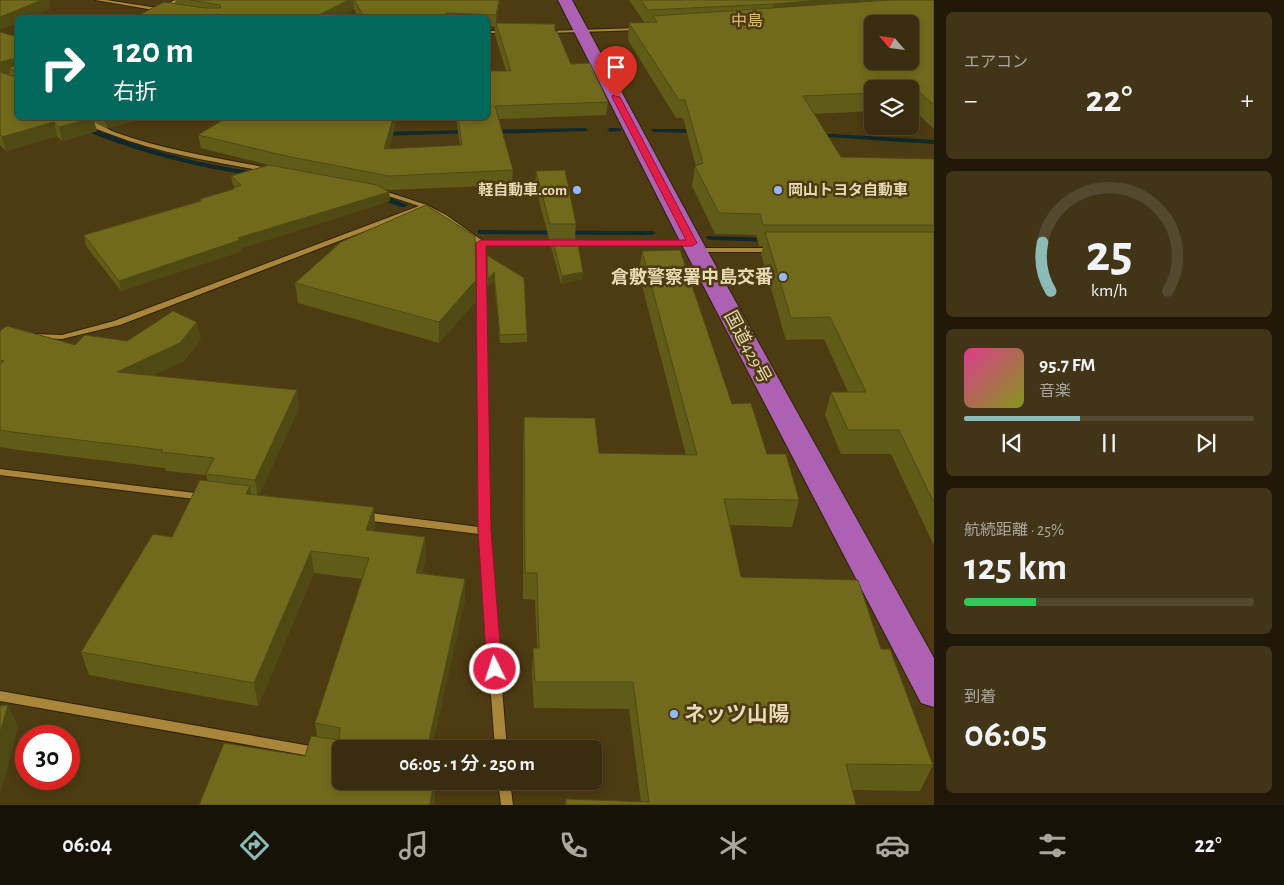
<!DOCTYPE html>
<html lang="ja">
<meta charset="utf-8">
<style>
:root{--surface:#3a2c0e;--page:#413417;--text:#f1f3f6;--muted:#aba79e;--line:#54482e;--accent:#8bbbb9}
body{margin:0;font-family:"Alegreya Sans","Noto Sans JP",sans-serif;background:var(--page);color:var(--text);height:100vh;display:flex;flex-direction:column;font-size:19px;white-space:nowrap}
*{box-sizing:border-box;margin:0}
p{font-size:16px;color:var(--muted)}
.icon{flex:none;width:28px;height:28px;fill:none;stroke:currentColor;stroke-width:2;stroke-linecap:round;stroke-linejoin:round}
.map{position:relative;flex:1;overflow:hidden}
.details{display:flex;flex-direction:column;gap:12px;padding:12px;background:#201808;width:350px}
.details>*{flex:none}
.banner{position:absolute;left:15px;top:15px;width:475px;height:105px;border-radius:8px;box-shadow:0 2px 8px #0003,0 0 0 1px var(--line);background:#00695c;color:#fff;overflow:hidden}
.needle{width:32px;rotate:298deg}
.tools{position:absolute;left:864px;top:15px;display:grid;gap:10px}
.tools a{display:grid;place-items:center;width:55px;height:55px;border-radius:8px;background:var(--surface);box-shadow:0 2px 8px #0003,0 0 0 1px var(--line);font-size:25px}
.speed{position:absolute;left:15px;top:725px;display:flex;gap:10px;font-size:25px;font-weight:700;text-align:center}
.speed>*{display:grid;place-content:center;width:65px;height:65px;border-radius:50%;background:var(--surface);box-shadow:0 2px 8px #0003,0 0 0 1px var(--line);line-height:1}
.speed .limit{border:8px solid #d22;background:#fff;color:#111}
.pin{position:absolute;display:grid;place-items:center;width:42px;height:42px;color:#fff;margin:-51px -21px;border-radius:50% 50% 50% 0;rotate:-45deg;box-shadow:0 0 5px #0007}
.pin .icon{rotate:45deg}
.me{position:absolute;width:55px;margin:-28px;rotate:356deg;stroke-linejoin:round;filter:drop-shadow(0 0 4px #0008)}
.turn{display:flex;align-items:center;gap:18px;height:105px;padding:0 15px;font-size:22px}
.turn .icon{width:65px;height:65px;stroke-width:2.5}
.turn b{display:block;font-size:35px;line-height:42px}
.big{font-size:38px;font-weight:600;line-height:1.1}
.details .card{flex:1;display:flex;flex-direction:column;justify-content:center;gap:8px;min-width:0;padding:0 18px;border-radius:8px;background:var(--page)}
.details .dial{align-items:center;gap:0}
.dial svg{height:130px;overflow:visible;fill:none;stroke:var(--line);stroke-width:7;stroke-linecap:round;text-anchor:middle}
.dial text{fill:var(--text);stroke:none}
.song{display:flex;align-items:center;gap:15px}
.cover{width:60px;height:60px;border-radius:8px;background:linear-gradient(135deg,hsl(330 70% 55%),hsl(70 70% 35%))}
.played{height:5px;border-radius:2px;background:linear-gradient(90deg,var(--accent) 40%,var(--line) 40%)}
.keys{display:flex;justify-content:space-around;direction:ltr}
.heat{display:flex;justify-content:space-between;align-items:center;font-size:28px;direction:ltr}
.charge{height:8px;border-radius:4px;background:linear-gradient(90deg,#34c759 25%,var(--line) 0)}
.trip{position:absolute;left:332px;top:740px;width:270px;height:50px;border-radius:8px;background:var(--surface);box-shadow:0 2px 8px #0003,0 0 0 1px var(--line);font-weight:600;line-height:50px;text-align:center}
.tabs{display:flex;height:80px;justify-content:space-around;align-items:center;background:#171206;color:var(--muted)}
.tabs .icon{width:35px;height:35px}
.tabs .on{color:var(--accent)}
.tabs b{font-size:22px;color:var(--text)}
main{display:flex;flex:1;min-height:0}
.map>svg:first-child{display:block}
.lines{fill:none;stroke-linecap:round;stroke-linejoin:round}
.stream{fill:#0f292c;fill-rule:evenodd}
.minor-casing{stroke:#2e230b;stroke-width:2}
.highway-casing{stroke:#2e230b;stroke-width:2}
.minor{fill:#a9863a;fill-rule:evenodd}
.highway{fill:#ad61b3;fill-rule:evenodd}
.wall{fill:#615b18}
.shaded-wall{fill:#4f4a14}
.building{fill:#716a1c;stroke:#4f4a14;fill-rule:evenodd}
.route{fill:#e11d48;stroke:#92132f}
.poi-dot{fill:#95b7fd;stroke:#4d3b12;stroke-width:2}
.labels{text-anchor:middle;stroke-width:5;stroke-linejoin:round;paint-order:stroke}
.far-poi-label{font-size:15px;font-weight:bold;fill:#ebd9b5;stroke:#4d3b12;text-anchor:end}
.far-quarter-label{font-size:16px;fill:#e0bb71;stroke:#4d3b12}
.poi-label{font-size:18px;font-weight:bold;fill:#ebd9b5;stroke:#4d3b12;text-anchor:end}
.street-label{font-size:18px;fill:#ebd9b5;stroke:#4d3b12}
.near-poi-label{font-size:21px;font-weight:bold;fill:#ebd9b5;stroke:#4d3b12;text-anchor:start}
</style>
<main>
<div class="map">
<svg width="934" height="805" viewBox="0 0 934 805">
<rect width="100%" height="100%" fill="#4d3b12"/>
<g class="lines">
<!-- stream -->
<g class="stream">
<path d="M62 118C75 116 92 128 104 133 153 152 205 165 257 172L261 174 257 176C203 169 147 155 96 135 85 130 71 126 62 118Z"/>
<path d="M585 128 588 130 587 131 489 134 486 132 489 130Z"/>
<path d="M619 128 622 130 621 131 610 132 607 130 610 128Z"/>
<path d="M652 129H698L701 131 698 133 654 132 651 130Z"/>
<path d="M470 130 473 132 472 133 379 136 376 134 379 132Z"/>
<path d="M815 133 934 140V144L813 136V134Z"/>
<path d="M374 194H380L408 205 404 207H401L374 198Z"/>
<path d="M478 230 652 231 656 233 652 235 481 234H478Z"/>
<path d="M707 236 769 238 773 240 769 242 710 240 706 238Z"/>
</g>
<!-- minor casing -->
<g class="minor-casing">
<g id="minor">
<path d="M95 0H106L158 8 175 0H181L164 9V11C155 11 148 18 139 18L154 10Z"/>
<path d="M639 28H641V30L548 33 546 32 548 31Z"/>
<path d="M488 31H507L509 32 507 33H488Z"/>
<path d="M75 118C87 116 103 127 114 132 164 150 217 158 269 168L272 170 269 172C216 162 161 154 110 134 99 130 85 125 75 118Z"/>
<path d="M378 189 427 205 446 215 483 241H692L696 243 692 245H485L489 531 507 749H495L479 534 363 520 359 518 358 516 359 514 363 512 479 527 477 244 442 217 425 208 120 325 62 339 34 338 30 336 34 334 62 335 114 321 419 206 376 192 375 191Z"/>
<path d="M694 248H774L778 250 774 252H694Z"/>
<path d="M0 469 203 494 206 495 208 497 206 499 203 500 0 475Z"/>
<path d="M0 691 316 747 320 748 322 752 320 756 316 757 0 701Z"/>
<path d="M480 781H510L513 805H501L499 789 482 785Z"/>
</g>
</g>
<!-- highway casing -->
<g class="highway-casing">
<path id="highway" d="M558 0H572L703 243 934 658V707L921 703 681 243Z"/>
</g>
<!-- minor -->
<use href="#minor" class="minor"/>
<!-- highway -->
<use href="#highway" class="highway"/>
</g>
<!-- wall -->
<g class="wall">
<path d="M175 0H500L496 23 555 31 571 64 608 102 606 115 499 119 513 170 512 185 390 190 385 189 389 192 390 201 241 248 242 251 121 291 86 246 84 235 200 201V199L233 189V188L235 187 233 185 231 176 269 165 201 148 198 135 226 118H397L389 149 460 146 456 118H488L506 71 495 35V27L488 26V18H358L354 9 337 18H133L176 4Z"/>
<path d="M629 0H934V129L913 109 910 110V89H872V111L814 114 841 157 934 159V546L891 454H841L825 415 831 392H848L824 339 786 340 761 254 763 246H759L756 235 715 234 692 186 695 166H696L683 118H676L628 40 629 23 644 22Z"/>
<path d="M0 32 18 37V118H140L134 121 107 128 94 122 97 131 62 141 57 136 6 151 0 145Z"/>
<path d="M536 171 576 224 575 239H549L535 185Z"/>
<path d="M552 239 583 272 582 279 561 284 551 247Z"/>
<path d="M642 251 732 404 799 500 792 527 730 525 741 577 881 649 933 765 920 791 853 790 856 805H565L566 799 641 802 629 709 534 708 532 674 533 648H537L535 600 523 599V442L524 417 599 453 686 455 639 274Z"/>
<path d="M487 255 527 334V342L500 343 494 280 487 287Z"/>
<path d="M295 283 476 301 439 343 298 303Z"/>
<path d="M0 331 75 345 127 341 201 339 184 361 153 375 299 408 259 495 374 507 375 531 426 559 422 573 465 579V601L341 749 435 797 434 805H199L305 756 317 737 315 723 362 579 314 573 258 706 89 675 81 652 172 537 208 481 206 475 166 471 165 468 18 450 0 447Z"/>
</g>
<!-- shaded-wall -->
<g class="shaded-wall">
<path d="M42 0H49L50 9 30 18H18V23L0 30V17Z"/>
<path d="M348 0H353L354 9 337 18H313Z"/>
<path d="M499 0H500L496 27V15Z"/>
<path d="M821 0H934L770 20 773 4Z"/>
<path d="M16 58 18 65 15 71 8 68 10 73 0 75V62Z"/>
<path d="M93 118 97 131 62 141 59 127Z"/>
<path d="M104 118H140L134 121 107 128Z"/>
<path d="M393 118H397L385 163 384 149Z"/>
<path d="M54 122 57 136 6 151 2 137Z"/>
<path d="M389 192 390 201 241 248 242 251 121 291 119 281 238 238Z"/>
<path d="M494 272V280L487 287 488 279Z"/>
<path d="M583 272 582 279 561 284 562 276Z"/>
<path d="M476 280V301L439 343V322Z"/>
<path d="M197 322 201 339 184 361 122 390 117 372Z"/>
<path d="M297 390 299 408 258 498 255 480Z"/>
<path d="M250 486 253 508 246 494Z"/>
<path d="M374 507 375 529 368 552 366 530Z"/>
<path d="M425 537 426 559 417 595 416 573Z"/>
<path d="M311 551 314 573 258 706 254 683Z"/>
<path d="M465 579V601L432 749H427Z"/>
<path d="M8 705 18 727 0 796V733Z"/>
<path d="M434 781H435V797L434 805H430Z"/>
</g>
<!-- building -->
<g class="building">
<path d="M0 0H42L0 17Z"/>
<path d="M190 0H348L313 18H133L164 2 204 8H221L220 5Z"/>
<path d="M354 0H499L496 15 446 13 445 18H365Z"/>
<path d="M641 0H821L773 4 648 10Z"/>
<path d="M890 0H934V105L918 91H910V89H872V93L803 96 841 157 934 159V225H763L760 214 719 213 695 166 703 163 685 100H679L629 23 657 22 653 16ZM872 24H910V61H872Z"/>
<path d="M496 23 555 24V31H557L571 64 590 63 608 102 495 106 513 170 389 176 286 156 198 135 226 118H393L384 149 462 145 458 118H488V71H511Z"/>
<path d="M0 32 18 37V118H93L59 127 54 122 2 137 0 135V72L16 77 15 71 8 68 16 65V58L0 62Z"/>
<path d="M269 165 377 185 389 192 238 238 240 240 119 281 84 235 201 201 200 199 234 189 233 188 241 185 231 176Z"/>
<path d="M565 170 576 224H550L536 171Z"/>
<path d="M426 205 475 236 476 280 439 322 295 283 341 242Z"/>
<path d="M765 232H934V503L899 430H848L831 392H866L830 317 791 318Z"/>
<path d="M552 239H577L583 272 562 276Z"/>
<path d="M680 250 732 404 751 403 767 454H786L799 500 724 499 741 577 858 580 881 649H890L933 765 846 764 856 805H566V799L649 802 633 682H535L533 648H539L537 573H525L524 417 595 418 599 453 697 455 642 251Z"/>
<path d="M487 255 524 278 527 334 500 335 494 272 488 279Z"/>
<path d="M173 311 197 322 180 343 117 372 297 390 255 480 206 474 214 458 161 452 163 450 12 432 0 430V365L4 361 0 360V331L7 326 75 345 85 335 127 341Z"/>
<path d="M200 480 250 486 246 494 374 507 366 530 425 537 416 573 465 579 427 749H341V781H434L430 805H199L224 743 305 756 311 736 339 740 340 728 315 723 369 558 311 551 254 683 81 652 153 534 172 537Z"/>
<path d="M8 705 0 733V706Z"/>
</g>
<!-- route -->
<path class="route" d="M613 95 620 97 697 243 692 246H486L491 530 502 669 500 674 495 676 490 674 487 669 478 530 476 243 481 240H686L612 97Z"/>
<!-- markers -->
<g class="poi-dot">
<circle cx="577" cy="190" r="5"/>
<circle cx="778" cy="190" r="5"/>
<circle cx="783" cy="277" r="5"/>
<circle cx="674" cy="714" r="5"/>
</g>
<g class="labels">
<!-- far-poi labels -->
<g class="far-poi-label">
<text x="567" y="195">軽自動車.com</text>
<text x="788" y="195" text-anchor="start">岡山トヨタ自動車</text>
</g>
<!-- far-quarter labels -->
<g class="far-quarter-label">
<text x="747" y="26">中島</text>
</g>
<!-- poi labels -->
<g class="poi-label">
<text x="773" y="283">倉敷警察署中島交番</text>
</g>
<!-- street labels -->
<g class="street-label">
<text transform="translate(748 347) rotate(62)" y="6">国道429号</text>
</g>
<!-- near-poi labels -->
<g class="near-poi-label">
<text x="684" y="721">ネッツ山陽</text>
</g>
</g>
</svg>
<div class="tools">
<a><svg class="needle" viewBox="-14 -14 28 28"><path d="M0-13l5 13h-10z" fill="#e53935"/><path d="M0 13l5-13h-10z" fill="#aba79e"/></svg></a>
<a><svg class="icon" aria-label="layers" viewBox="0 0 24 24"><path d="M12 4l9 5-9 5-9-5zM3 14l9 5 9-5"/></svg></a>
</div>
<div class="speed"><div class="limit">30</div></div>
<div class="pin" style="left:616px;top:97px;background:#d93025"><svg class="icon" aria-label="arrive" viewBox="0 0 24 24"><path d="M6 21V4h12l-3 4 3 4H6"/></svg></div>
<svg class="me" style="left:495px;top:669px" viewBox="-20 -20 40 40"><circle r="17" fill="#e11d48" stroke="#fff" stroke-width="3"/><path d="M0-11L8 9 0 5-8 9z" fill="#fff"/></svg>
<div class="trip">06:05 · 1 分 · 250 m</div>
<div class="banner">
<div class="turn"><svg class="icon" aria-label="right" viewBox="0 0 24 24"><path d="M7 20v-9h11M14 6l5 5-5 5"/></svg><div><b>120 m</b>右折</div></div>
</div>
</div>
<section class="details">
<div class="card"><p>エアコン</p>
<div class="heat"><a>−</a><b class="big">22°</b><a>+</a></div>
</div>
<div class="card dial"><svg viewBox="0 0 100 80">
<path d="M14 69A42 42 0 1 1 86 69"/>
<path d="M14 69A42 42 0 0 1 9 39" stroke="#8bbbb9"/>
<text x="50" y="56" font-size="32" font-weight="700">25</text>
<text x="50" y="72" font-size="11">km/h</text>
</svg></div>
<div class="card">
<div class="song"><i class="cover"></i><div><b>95.7 FM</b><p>音楽</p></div></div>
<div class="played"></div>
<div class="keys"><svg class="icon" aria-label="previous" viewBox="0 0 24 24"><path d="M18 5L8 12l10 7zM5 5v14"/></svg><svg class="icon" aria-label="pause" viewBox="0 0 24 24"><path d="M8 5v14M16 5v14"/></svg><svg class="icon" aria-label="next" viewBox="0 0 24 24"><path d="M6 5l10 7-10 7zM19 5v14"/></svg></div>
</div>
<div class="card"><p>航続距離 · 25%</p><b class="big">125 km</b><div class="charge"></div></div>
<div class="card"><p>到着</p><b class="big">06:05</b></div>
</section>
</main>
<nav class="tabs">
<b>06:04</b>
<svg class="icon on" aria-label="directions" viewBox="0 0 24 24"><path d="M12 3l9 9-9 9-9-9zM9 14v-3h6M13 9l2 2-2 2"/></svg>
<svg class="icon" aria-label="music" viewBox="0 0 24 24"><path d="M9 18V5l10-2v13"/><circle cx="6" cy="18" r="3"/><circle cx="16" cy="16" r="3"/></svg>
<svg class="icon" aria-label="phone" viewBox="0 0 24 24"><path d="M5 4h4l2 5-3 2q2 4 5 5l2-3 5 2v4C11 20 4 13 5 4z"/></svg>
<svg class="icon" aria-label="climate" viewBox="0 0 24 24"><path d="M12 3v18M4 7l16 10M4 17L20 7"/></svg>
<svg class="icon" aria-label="car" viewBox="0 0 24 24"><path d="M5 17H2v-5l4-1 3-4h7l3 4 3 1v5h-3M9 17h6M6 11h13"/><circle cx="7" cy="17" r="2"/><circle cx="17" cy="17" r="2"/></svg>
<svg class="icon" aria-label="filters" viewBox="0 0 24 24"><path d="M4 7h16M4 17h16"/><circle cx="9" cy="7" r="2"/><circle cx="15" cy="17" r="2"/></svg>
<b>22°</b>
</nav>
